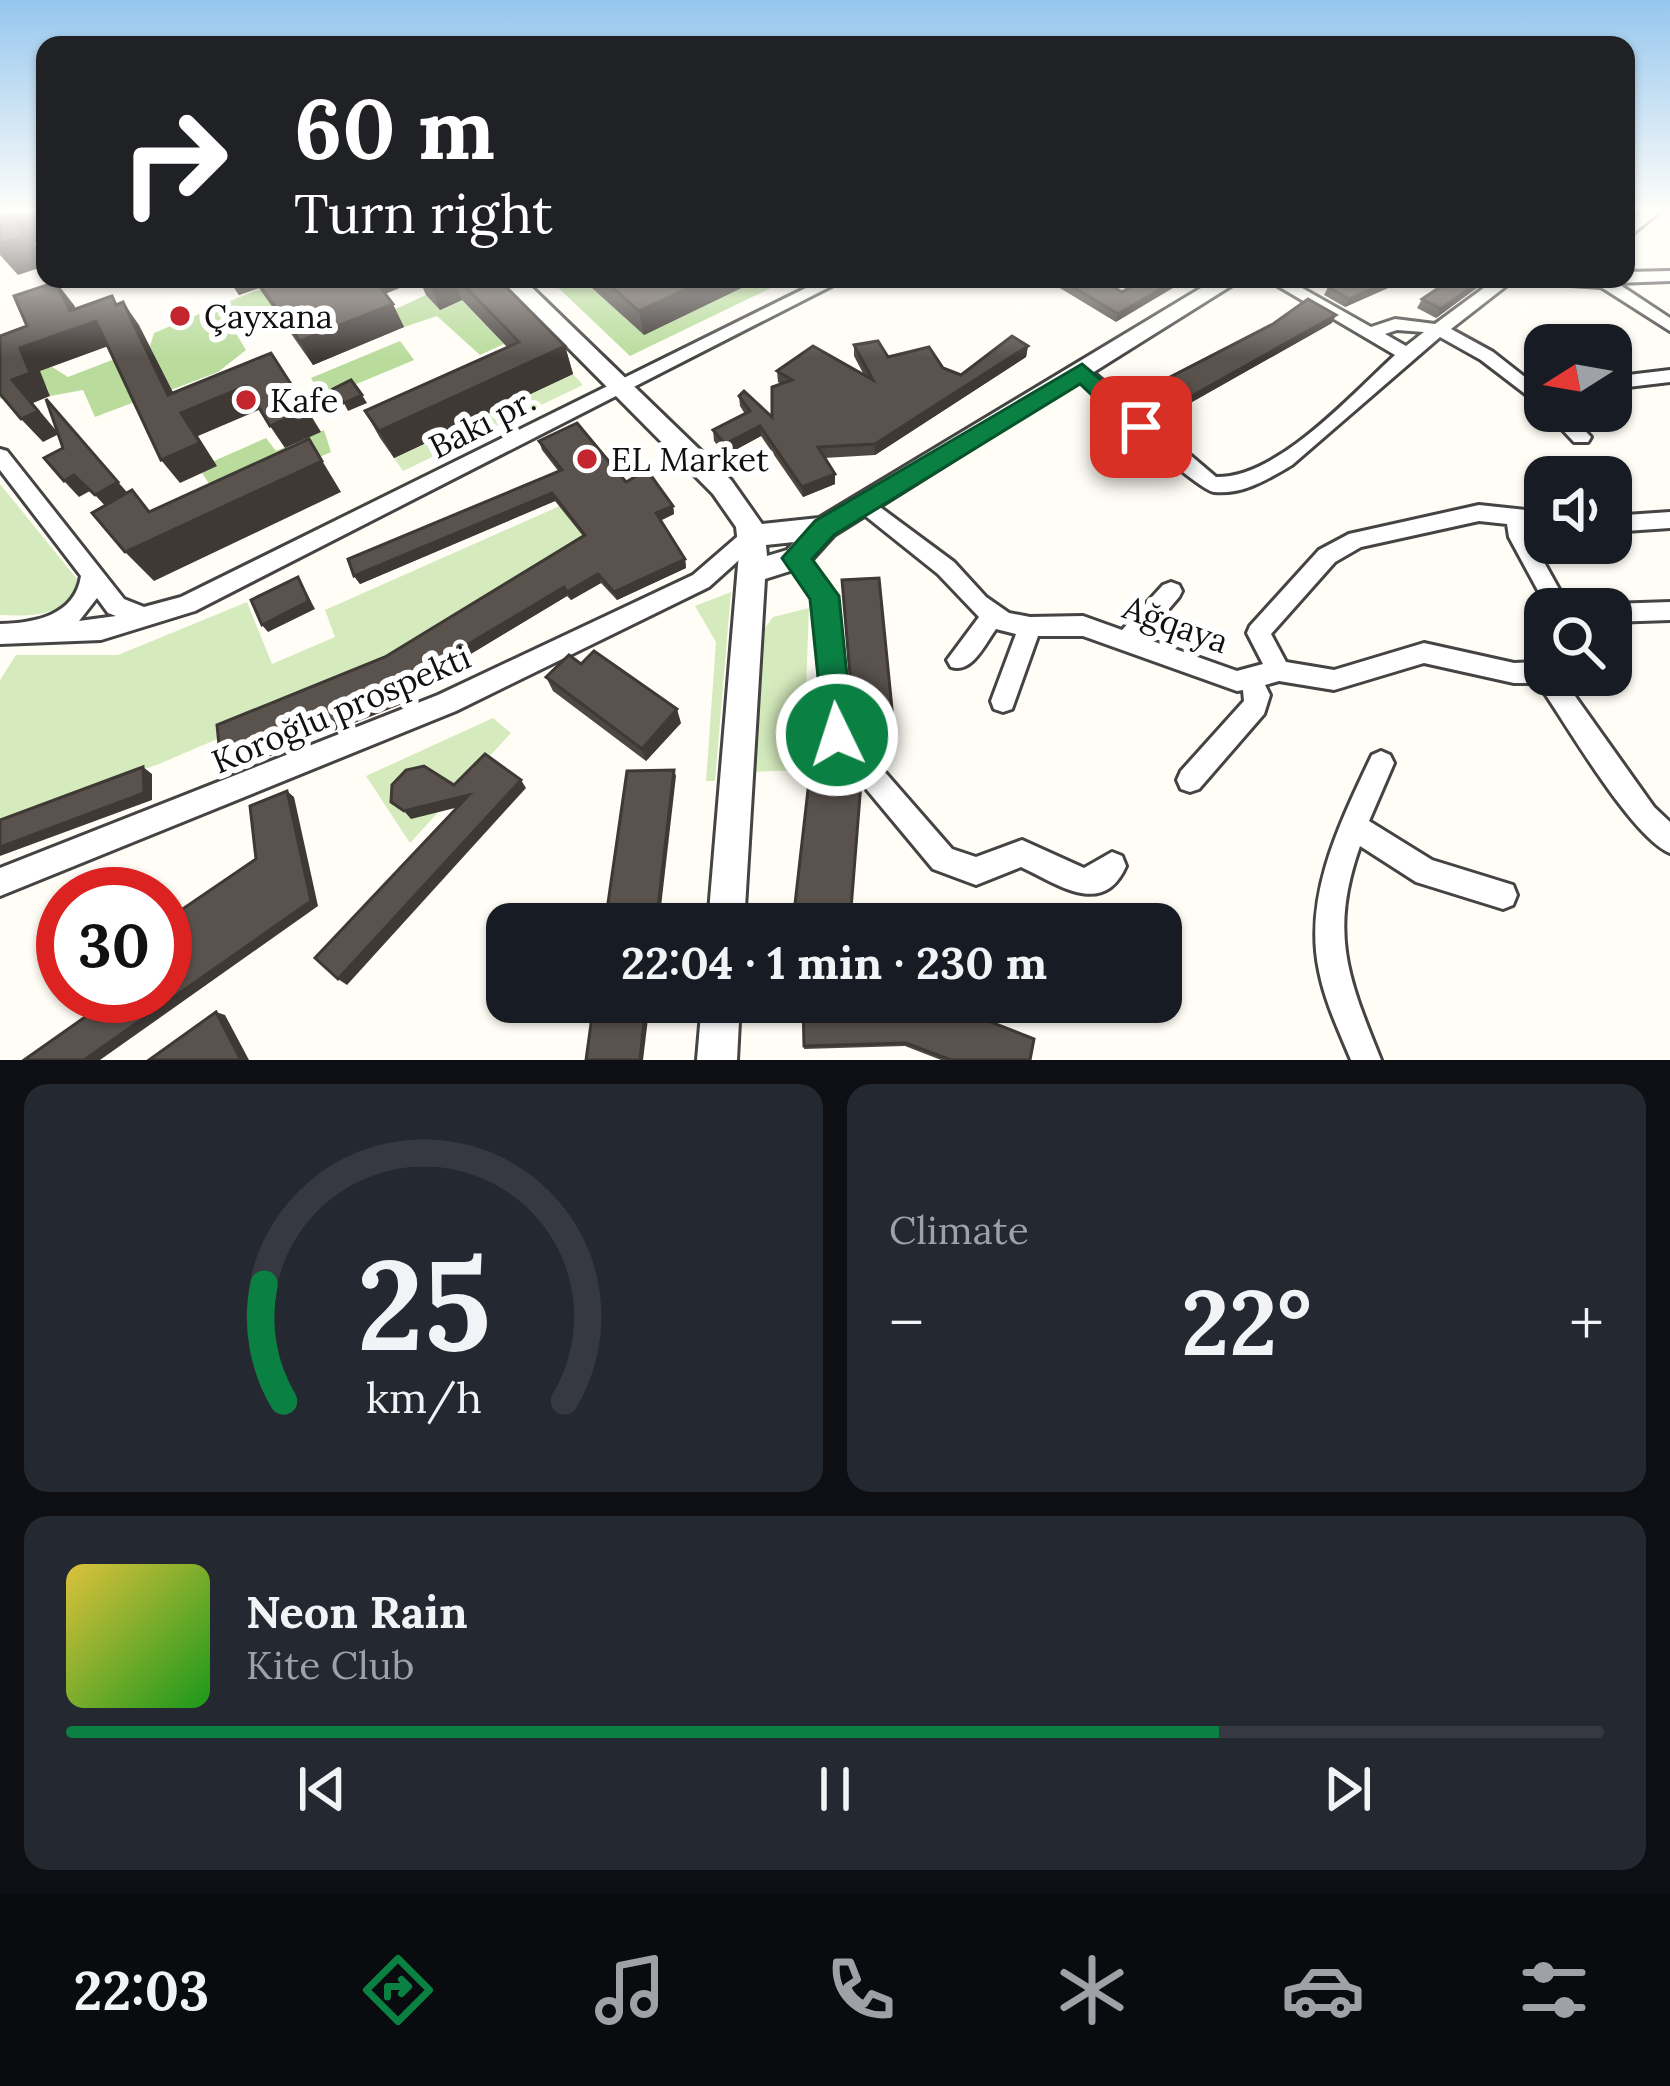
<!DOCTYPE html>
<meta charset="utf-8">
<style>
:root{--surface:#171b24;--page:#242831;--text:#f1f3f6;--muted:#9ea1a6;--line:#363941;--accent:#0b8043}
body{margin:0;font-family:Lora,serif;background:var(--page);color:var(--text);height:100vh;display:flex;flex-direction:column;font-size:45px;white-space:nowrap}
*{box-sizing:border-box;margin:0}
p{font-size:39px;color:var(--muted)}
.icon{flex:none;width:66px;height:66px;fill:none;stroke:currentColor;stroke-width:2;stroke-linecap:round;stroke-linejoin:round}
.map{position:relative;height:1060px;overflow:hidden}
.panel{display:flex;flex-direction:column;gap:24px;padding:24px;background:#0d0f14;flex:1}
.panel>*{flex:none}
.banner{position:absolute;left:36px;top:36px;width:1599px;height:252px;border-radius:24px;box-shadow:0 3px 9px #0004;background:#202124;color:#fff;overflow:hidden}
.needle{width:78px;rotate:259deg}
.controls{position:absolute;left:1524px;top:324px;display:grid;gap:24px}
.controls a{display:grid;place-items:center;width:108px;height:108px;border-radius:24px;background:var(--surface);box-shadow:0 3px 9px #0004;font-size:60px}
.speed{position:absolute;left:36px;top:867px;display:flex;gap:24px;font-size:60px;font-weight:700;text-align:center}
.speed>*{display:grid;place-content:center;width:156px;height:156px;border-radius:50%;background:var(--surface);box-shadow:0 3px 9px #0004;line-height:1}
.speed .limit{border:18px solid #d22;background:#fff;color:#111}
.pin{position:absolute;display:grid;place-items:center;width:102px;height:102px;color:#fff;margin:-51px;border-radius:24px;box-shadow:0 6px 18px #0006}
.me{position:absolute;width:132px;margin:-66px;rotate:356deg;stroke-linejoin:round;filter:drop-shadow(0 0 9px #0008)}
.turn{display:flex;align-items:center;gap:42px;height:252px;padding:0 60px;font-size:54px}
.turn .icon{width:156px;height:156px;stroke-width:2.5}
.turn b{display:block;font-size:84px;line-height:102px}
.big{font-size:90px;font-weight:800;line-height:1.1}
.panel .widget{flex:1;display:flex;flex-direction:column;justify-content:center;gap:18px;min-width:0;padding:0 42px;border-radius:24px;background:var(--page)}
.panel .dial{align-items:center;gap:0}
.dial svg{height:312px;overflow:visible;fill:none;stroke:var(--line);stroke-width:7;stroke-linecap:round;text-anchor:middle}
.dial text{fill:var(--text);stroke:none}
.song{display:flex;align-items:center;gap:36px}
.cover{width:144px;height:144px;border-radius:18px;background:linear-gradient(135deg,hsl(50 70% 55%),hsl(120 70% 35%))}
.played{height:12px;border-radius:6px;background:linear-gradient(90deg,var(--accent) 75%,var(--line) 75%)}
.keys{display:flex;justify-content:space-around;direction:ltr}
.heat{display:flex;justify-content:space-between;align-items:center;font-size:66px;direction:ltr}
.panel .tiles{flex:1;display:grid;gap:24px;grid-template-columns:1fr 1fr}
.widget:last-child{grid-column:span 2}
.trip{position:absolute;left:486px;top:903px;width:696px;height:120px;border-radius:24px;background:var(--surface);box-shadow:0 3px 9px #0004;font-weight:800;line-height:120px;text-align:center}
.tab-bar{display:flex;height:192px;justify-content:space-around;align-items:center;background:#090b0e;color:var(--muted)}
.tab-bar .icon{width:84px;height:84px}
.tab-bar .selected{color:var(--accent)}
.tab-bar b{font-size:54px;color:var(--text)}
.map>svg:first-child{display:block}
.green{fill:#d5ebbd}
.forest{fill:#b9dc9c}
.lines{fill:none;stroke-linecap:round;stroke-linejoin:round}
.minor-casing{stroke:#444;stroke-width:6}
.tertiary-casing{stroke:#444;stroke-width:6}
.minor{fill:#fff;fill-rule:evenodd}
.tertiary{fill:#fff;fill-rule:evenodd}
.wall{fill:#4d4742}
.shaded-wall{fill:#3f3936}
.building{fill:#5a524d;stroke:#3f3936;stroke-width:3}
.route{fill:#0b8043;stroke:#07532c;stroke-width:3}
.poi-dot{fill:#c4262e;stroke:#fff;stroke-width:4.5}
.labels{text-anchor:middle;stroke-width:12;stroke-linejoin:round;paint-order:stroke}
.poi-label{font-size:33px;fill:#111;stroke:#fff;text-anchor:start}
.street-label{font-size:33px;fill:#111;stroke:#fff}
</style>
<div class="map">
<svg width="1670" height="1060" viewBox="0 0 1670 1060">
<rect width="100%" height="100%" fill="#fffdf5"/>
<!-- green -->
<g class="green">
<path d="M573 374 583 385 403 471 394 458Z"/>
<path d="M0 484 77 579 75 597C50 617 31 616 0 615Z"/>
<path d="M562 505 588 543 391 665 159 764 0 819V680L16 655H118L247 602 272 664 335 637 325 610Z"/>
<path d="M731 592 715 781H706L716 642 695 606Z"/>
<path d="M809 608 803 770 752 772 759 636 773 617Z"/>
<path d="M493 718 511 733 410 843 366 776Z"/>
</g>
<!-- forest -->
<g class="forest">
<path d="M283 279H338L229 322 246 350 218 372 171 390 150 346 154 333Z"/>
<path d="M549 279H582L644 335 760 279 781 283 630 356Z"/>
<path d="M426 295 440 310 462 300 504 344 480 355 437 316 404 327 391 311Z"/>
<path d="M400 341 414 360 323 398 311 378Z"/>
<path d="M120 357 140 400 95 417 83 390 50 396 47 387 0 399V374L52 367 68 377Z"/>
<path d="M324 430 331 452 236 493 212 488 202 473 214 461 266 438 276 451Z"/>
</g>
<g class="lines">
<!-- minor casing -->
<g class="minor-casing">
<g id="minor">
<path d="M1645 210H1662L1626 239V226Z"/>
<path d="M1670 271V281L1617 283 1670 318V331L1601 287 1556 284 1548 279H1626V272Z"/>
<path d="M824 279H845L195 611 101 640 0 644V624C34 623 75 616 81 576L0 470V449L7 451 124 599 144 607 181 597ZM97 598 108 613 116 616 79 621Z"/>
<path d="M1266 279H1286L1371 327 1395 319 1435 324 1496 279H1515L1451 329 1493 352 1545 393V409L1481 360 1440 337 1292 465C1268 479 1243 495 1214 492 1197 490 1088 390 1073 372L1082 366 1088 368 1216 477C1278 478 1351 395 1395 355ZM1397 330 1424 332 1406 346 1385 334Z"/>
<path d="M1670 370V382L1611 389V377Z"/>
<path d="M1545 411H1566L1591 437 1588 442H1574Z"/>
<path d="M865 496 954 562 986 597 1009 613 1030 617 1083 616 1122 630 1163 585 1171 582 1179 585 1182 591 1179 597 1144 638 1237 671 1263 664 1247 633 1250 626 1319 550 1349 534 1479 505 1545 512V528L1528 526 1530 537 1570 609H1548L1509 537 1507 524 1479 521 1361 547 1335 562 1271 634 1286 662 1334 670 1424 643 1514 663 1545 662V675H1560L1654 807 1670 822V853C1631 837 1565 722 1538 683H1514L1424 663 1334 690 1279 681 1265 685 1270 695 1264 714 1199 789 1190 792 1181 789 1177 780 1181 771 1244 701 1243 690 1237 691 1083 636H1038L1012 709 1003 712 994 709 991 701 1016 634 996 629C985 644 972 674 951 667L947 660 979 617 938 574 858 510 855 504 858 498Z"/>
<path d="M1670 512V528L1611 532V516Z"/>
<path d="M752 528 759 530 763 536 759 542 709 587 456 711 0 896V868L438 695 693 575 745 530Z"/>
<path d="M796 549 804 552 835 596 849 731 952 849 976 857 1022 840 1084 868 1112 852 1122 856 1126 866C1103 919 1056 883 1021 867L976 885 933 869 828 743 825 735 813 598 785 558 788 552Z"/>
<path d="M1670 602V620L1611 622V609H1602L1611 604Z"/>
<path d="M1381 751 1390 755 1394 763 1369 821 1432 860 1513 885 1517 895 1513 905 1503 909 1416 882 1360 846C1329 934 1348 978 1381 1060H1351C1339 1031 1325 1002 1319 971 1303 895 1341 821 1372 755Z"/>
</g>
</g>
<!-- tertiary casing -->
<g class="tertiary-casing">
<g id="tertiary">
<path d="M500 279H523L731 480 762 524 819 518 1216 279H1242L834 535 806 566 765 579 744 924H708L739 553 736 527 713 494ZM794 542 787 550 767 556 766 545Z"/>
<path d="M702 1002H740L737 1060H697Z"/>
</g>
</g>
<!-- minor -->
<use href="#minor" class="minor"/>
<!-- tertiary -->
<use href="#tertiary" class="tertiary"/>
</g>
<!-- wall -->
<g class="wall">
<path d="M228 279H419V280L385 294 404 327 313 365 259 288 239 295Z"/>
<path d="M419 279H498L565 346 573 374 394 458 380 438 365 411 507 347 462 300 440 310 426 295Z"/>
<path d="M582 279H760L644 335Z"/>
<path d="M1045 279H1100L1122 292 1144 279 1116 322Z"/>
<path d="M1397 284 1345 307 1324 295 1328 287Z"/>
<path d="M1478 287 1436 318 1417 308 1422 299Z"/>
<path d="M1332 323 1169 415 1144 397 1147 389Z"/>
<path d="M854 345 888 357 943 368 961 375 1028 346 1026 357 875 455 824 458 835 484 803 497 761 436 726 455 714 441 713 430 745 414 740 406 739 396 772 417 781 384 778 382 777 371 864 375 854 356Z"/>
<path d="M539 441 673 506 674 514 660 520 685 559 686 568 617 600 601 583 571 600 567 596 416 687 417 698 230 772 221 765 385 657 583 536 555 501 360 584 354 576 559 472 542 450Z"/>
<path d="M842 587 895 739V746L869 747 853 729Z"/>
<path d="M581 664 681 723 646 761 553 691 546 677Z"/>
<path d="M861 783 851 914 796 909 795 904Z"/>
<path d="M803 1002 1030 1060H941L905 1046 804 1049Z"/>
</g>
<!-- shaded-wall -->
<g class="shaded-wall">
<path d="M23 210H45V240L35 243 45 266 18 275 0 255V242L12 214Z"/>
<path d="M134 279H162L140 287Z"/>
<path d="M229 279H254L259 288 239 295Z"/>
<path d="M372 279H419V280L379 296Z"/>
<path d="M434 279H454L462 300 440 310 428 282Z"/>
<path d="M707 279H760L644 335 639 311Z"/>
<path d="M1178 279H1188L1116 322 1118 314Z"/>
<path d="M1394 279H1399L1397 284 1345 307 1349 299Z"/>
<path d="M1483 279 1478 287 1436 318 1441 309Z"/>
<path d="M56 282 74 305 84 325 96 321 114 344 40 371 50 396 33 403 59 434 43 442 21 419 12 380 20 348 70 311Z"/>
<path d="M123 302 139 325 183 412 246 386 261 409 198 436 217 466 180 483 161 460 168 395Z"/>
<path d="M393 304 404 327 313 365 300 341Z"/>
<path d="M1336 315 1332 323 1169 415 1172 407Z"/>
<path d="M565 346 573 374 394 458 379 431Z"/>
<path d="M1028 346 1026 357 875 455V444Z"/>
<path d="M362 395 367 403 348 411 344 403Z"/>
<path d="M46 399 132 498 110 511 95 495Z"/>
<path d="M307 409 321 432 285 448 270 426Z"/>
<path d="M760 426 761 436 726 455 725 444Z"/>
<path d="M309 439 341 492 154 581 125 552Z"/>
<path d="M835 474V484L803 497 802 487Z"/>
<path d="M74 475 90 491 79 497 64 481Z"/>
<path d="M552 493 555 501 360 584 354 576Z"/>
<path d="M673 506 674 514 658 522 656 513Z"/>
<path d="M685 559 686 568 617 600 614 592Z"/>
<path d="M598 574 601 583 571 600 567 592Z"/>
<path d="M298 577 315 609 268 632 262 625Z"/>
<path d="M564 587 567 596 416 687 417 698 230 772 221 765 410 679Z"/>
<path d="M677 709 681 723 646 761 642 749Z"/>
<path d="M143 767 152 774V800L0 856V847Z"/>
<path d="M674 770 676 776 659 924H656Z"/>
<path d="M521 780 526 788 347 985 338 979Z"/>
<path d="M287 791 294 797 318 906 100 1060H84L311 901Z"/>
<path d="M469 795 475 803 411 819 404 811Z"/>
<path d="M646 1002H650L643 1060H640Z"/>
<path d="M216 1012 225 1015 249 1060H241Z"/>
</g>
<!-- building -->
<g class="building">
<path d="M0 210H25L12 214 23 237 0 244Z"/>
<path d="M255 279H374L393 304 300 341Z"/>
<path d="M458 279H498L565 346 379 431 365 411 519 342Z"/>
<path d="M603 279H707L639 311Z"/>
<path d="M1060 279H1100L1122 292 1144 279H1178L1118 314Z"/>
<path d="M1346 279H1394L1349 299 1328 287Z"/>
<path d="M1452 279H1483L1441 309 1422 299Z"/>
<path d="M56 282 70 311 112 296 116 305 123 302 168 395 271 353 307 409 270 426 246 386 181 413 200 443 161 460 96 321 20 348 30 373 12 380 38 411 21 419 0 394V336L27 326 14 296Z"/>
<path d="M1308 299 1336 315 1172 407 1147 389 1273 324Z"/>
<path d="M1012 336 1028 346 875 444 818 447 835 474 802 487 760 426 725 444 713 430 750 411 739 396 744 391 772 417V387L792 380 777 371 813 346 873 380 854 345 878 341 888 357 929 347 943 368 961 375Z"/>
<path d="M351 380 362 395 344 403 333 389Z"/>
<path d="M46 399 118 482 95 495 74 475 64 481 44 458 63 448Z"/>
<path d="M577 423 626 482 647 470 673 506 656 513 685 559 614 592 598 574 567 592 564 587 410 679 412 691 221 765 217 725 385 657 585 535 552 493 354 576 348 559 562 470 539 441Z"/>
<path d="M309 439 322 461 125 552 92 513 132 490 149 512Z"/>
<path d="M298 577 309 601 262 625 251 600Z"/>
<path d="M879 578 895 739 869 740 854 722 842 580Z"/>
<path d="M594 651 677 709 642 749 546 677 569 655 581 664Z"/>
<path d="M485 754 521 780 338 979 315 958 469 795 404 811 391 802 392 785 406 770 424 766 454 785Z"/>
<path d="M143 767 144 793 0 847V820Z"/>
<path d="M674 770 656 924H605L627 771Z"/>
<path d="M810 772 856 776 861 783 851 909 795 904Z"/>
<path d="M287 791 311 901 84 1060H24L115 996H165V921L256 859 250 806Z"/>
<path d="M594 1002H646L640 1060H586Z"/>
<path d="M803 1002H940L1034 1039 1030 1060H951L906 1043 804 1046Z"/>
<path d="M216 1012 241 1060H149Z"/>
</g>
<!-- sky -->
<linearGradient id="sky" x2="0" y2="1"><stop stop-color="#95c6ee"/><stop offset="0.59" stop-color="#fffefa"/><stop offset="1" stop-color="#fffefa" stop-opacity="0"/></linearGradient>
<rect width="1670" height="358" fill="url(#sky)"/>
<!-- route -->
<path class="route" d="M1082 364 1150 421V433H1132L1080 384 834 535 812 559 839 596 853 735 848 745 837 750 825 745 810 599 782 558 815 521Z"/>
<!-- markers -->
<g class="poi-dot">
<circle cx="180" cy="316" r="12"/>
<circle cx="246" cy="400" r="12"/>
<circle cx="587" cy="459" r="12"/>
</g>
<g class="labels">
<!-- poi labels -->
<g class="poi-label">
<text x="204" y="328">Çayxana</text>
<text x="270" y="412">Kafe</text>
<text x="611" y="471">EL Market</text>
</g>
<!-- street labels -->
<g class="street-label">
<text transform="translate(482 423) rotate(-27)" y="12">Bakı pr.</text>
<text transform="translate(1176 624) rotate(20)" y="12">Ağqaya</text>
<text transform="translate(341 709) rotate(-23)" y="12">Koroğlu prospekti</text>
</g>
</g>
</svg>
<div class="controls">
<a><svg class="needle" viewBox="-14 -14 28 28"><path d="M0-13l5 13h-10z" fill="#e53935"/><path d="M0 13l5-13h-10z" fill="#9ea1a6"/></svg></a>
<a><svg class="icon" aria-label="sound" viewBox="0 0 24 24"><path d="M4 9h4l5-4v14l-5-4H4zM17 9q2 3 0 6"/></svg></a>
<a><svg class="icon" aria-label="search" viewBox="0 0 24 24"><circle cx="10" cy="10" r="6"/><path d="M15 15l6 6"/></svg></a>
</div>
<div class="speed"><div class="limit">30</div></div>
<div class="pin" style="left:1141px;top:427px;background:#d93025"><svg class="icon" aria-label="arrive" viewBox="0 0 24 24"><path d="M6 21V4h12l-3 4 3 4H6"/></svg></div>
<svg class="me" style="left:837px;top:735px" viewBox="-20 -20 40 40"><circle r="17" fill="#0b8043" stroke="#fff" stroke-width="3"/><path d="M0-11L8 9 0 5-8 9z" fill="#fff"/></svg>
<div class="trip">22:04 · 1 min · 230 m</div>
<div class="banner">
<div class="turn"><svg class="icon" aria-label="right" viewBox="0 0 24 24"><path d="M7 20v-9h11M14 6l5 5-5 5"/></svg><div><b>60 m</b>Turn right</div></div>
</div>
</div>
<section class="panel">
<div class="tiles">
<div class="widget dial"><svg viewBox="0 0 100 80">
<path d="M14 69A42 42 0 1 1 86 69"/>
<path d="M14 69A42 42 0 0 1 9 39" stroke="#0b8043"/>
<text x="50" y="56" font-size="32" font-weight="700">25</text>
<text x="50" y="72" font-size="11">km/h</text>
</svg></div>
<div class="widget"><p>Climate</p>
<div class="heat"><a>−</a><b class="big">22°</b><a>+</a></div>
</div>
<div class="widget">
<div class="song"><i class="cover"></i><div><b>Neon Rain</b><p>Kite Club</p></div></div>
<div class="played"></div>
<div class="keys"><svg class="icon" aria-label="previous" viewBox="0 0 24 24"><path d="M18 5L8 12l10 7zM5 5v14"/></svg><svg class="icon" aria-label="pause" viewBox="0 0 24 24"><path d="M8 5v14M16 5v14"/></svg><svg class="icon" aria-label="next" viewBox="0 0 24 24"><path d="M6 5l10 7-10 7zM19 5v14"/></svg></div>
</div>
</div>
</section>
<nav class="tab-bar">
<b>22:03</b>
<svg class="icon selected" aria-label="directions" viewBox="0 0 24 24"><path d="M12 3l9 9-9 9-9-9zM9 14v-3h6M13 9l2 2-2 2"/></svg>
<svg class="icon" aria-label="music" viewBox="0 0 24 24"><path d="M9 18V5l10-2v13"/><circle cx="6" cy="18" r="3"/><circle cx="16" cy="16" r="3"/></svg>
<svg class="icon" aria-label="phone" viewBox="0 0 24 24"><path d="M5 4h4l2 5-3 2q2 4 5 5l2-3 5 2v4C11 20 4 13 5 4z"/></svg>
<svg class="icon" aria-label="climate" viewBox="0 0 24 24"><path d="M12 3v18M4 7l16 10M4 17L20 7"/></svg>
<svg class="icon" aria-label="car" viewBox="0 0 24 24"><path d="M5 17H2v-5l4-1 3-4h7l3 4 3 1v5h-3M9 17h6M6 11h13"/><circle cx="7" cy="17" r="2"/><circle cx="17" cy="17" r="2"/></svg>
<svg class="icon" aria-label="filters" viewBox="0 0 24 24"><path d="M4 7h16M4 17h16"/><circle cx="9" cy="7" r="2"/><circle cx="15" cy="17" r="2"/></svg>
</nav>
